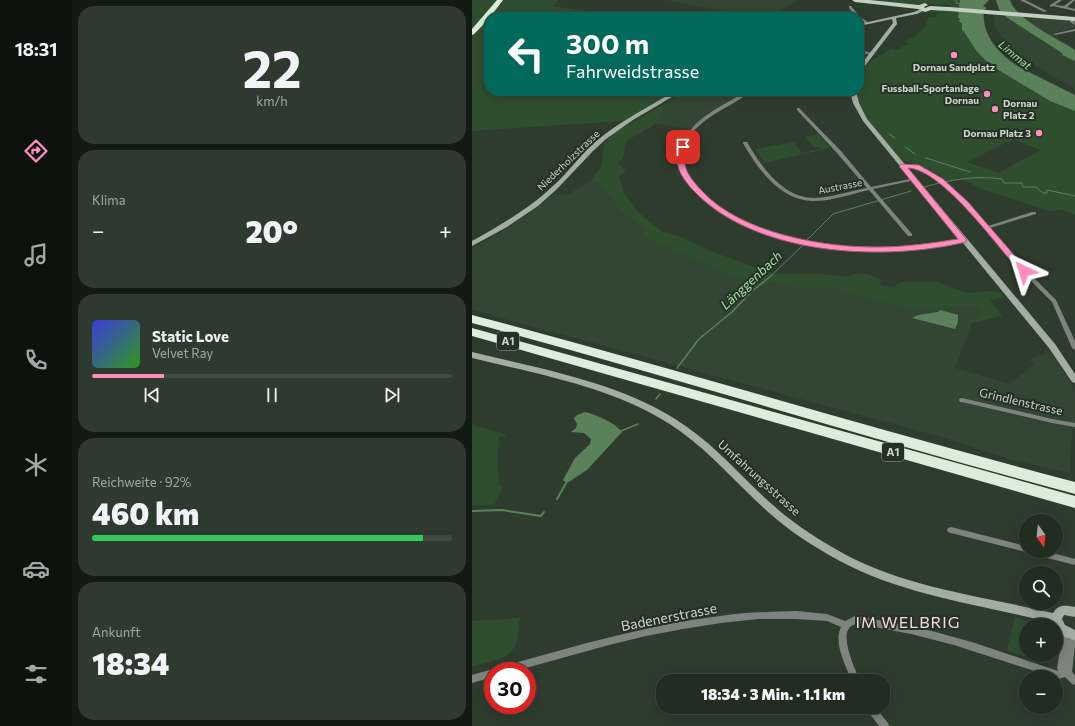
<!DOCTYPE html>
<html lang="de">
<meta charset="utf-8">
<style>
:root{--surface:#222d22;--page:#2e392f;--text:#f1f3f6;--muted:#a2a8a5;--line:#3f4940;--accent:#fe8ebc}
body{margin:0;font-family:Commissioner,sans-serif;background:var(--page);color:var(--text);height:100vh;display:flex;flex-direction:column;font-size:15px;white-space:nowrap}
*{box-sizing:border-box;margin:0}
p{font-size:13px;color:var(--muted)}
.icon{flex:none;width:22px;height:22px;fill:none;stroke:currentColor;stroke-width:2;stroke-linecap:round;stroke-linejoin:round}
.map{position:relative;flex:1;overflow:hidden}
.drawer{display:flex;flex-direction:column;gap:6px;padding:6px;background:#131913;width:400px}
.drawer>*{flex:none}
.guide{position:absolute;left:12px;top:12px;width:380px;height:84px;border-radius:16px;box-shadow:0 2px 10px #0003,0 0 0 1px var(--line);background:#00695c;color:#fff;overflow:hidden}
.needle{width:26px;rotate:165deg}
.fabs{position:absolute;left:547px;top:514px;display:grid;gap:8px}
.fabs a{display:grid;place-items:center;width:44px;height:44px;border-radius:50%;background:var(--surface);box-shadow:0 2px 10px #0003,0 0 0 1px var(--line);font-size:20px}
.speed{position:absolute;left:12px;top:662px;display:flex;gap:8px;font-size:20px;font-weight:700;text-align:center}
.speed>*{display:grid;place-content:center;width:52px;height:52px;border-radius:50%;background:var(--surface);box-shadow:0 2px 10px #0003,0 0 0 1px var(--line);line-height:1}
.speed .limit{border:6px solid #d22;background:#fff;color:#111}
.pin{position:absolute;display:grid;place-items:center;width:34px;height:34px;color:#fff;margin:-17px;border-radius:8px;box-shadow:0 2px 6px #0006}
.me{position:absolute;width:44px;margin:-22px;rotate:319deg;stroke-linejoin:round;filter:drop-shadow(0 0 3px #0008)}
.turn{display:flex;align-items:center;gap:14px;height:84px;padding:0 16px;font-size:18px}
.turn .icon{width:52px;height:52px;stroke-width:2.5}
.turn b{display:block;font-size:28px;line-height:34px}
.big{font-size:30px;font-weight:800;line-height:1.1}
.drawer .widget{flex:1;display:flex;flex-direction:column;justify-content:center;gap:6px;min-width:0;padding:0 14px;border-radius:16px;background:var(--page)}
.drawer .dial{align-items:center;gap:0}
.dial b{font-size:52px;line-height:1}
.song{display:flex;align-items:center;gap:12px}
.cover{width:48px;height:48px;border-radius:6px;background:linear-gradient(135deg,hsl(240 70% 55%),hsl(110 70% 35%))}
.played{height:4px;border-radius:2px;background:linear-gradient(90deg,var(--accent) 20%,var(--line) 20%)}
.keys{display:flex;justify-content:space-around;direction:ltr}
.heat{display:flex;justify-content:space-between;align-items:center;font-size:22px;direction:ltr}
.charge{height:6px;border-radius:3px;background:linear-gradient(90deg,#34c759 92%,var(--line) 0)}
.trip{position:absolute;left:184px;top:674px;width:234px;height:40px;border-radius:16px;background:var(--surface);box-shadow:0 2px 10px #0003,0 0 0 1px var(--line);font-weight:800;line-height:40px;text-align:center}
main{display:flex;flex:1;min-height:0}
.tabs{display:flex;flex-direction:column;width:72px;justify-content:space-around;align-items:center;background:#0e120e;color:var(--muted)}
.tabs .icon{width:28px;height:28px}
.tabs .selected{color:var(--accent)}
.tabs b{font-size:18px;color:var(--text)}
.map>svg:first-child{display:block}
.built{fill:#334633}
.green{fill:#2f4e30;fill-rule:evenodd}
.water{fill:#5b815b}
.lines{fill:none;stroke-linecap:round;stroke-linejoin:round}
.stream-far2{stroke:#5b815b;stroke-width:1}
.stream-far1{stroke:#5b815b;stroke-width:1.5}
.stream{stroke:#5b815b;stroke-width:2}
.street{fill:#7d847d;fill-rule:evenodd}
.secondary{fill:#a3aea3;fill-rule:evenodd}
.primary{fill:#c1cfc1;fill-rule:evenodd}
.highway{fill:#dceddc;fill-rule:evenodd}
.route{fill:#fe8ebc;stroke:#a55c7a}
.poi-dot{fill:#fe8ebc;stroke:#243124;stroke-width:1.5}
.labels{text-anchor:middle;stroke-width:4;stroke-linejoin:round;paint-order:stroke}
.far-poi-label{font-size:10px;font-weight:bold;fill:#ccd4cc;stroke:#243124;text-anchor:end}
.far-street-label{font-size:10px;fill:#ccd4cc;stroke:#243124}
.far-water-label{font-size:11px;font-style:italic;fill:#a5e0a5;stroke:#243124}
.shield{fill:#243124;stroke:#9aa39a;stroke-width:1}
.shield-label{font-size:11px;font-weight:bold;fill:#ccd4cc}
.street-label{font-size:12px;fill:#ccd4cc;stroke:#243124}
.water-label{font-size:13px;font-style:italic;fill:#a5e0a5;stroke:#243124}
.near-street-label{font-size:14px;fill:#ccd4cc;stroke:#243124}
.near-neighbourhood-label{font-size:16px;letter-spacing:1px;fill:#f9d8e3;stroke:#243124}
</style>
<main>
<nav class="tabs">
<b>18:31</b>
<svg class="icon selected" aria-label="directions" viewBox="0 0 24 24"><path d="M12 3l9 9-9 9-9-9zM9 14v-3h6M13 9l2 2-2 2"/></svg>
<svg class="icon" aria-label="music" viewBox="0 0 24 24"><path d="M9 18V5l10-2v13"/><circle cx="6" cy="18" r="3"/><circle cx="16" cy="16" r="3"/></svg>
<svg class="icon" aria-label="phone" viewBox="0 0 24 24"><path d="M5 4h4l2 5-3 2q2 4 5 5l2-3 5 2v4C11 20 4 13 5 4z"/></svg>
<svg class="icon" aria-label="climate" viewBox="0 0 24 24"><path d="M12 3v18M4 7l16 10M4 17L20 7"/></svg>
<svg class="icon" aria-label="car" viewBox="0 0 24 24"><path d="M5 17H2v-5l4-1 3-4h7l3 4 3 1v5h-3M9 17h6M6 11h13"/><circle cx="7" cy="17" r="2"/><circle cx="17" cy="17" r="2"/></svg>
<svg class="icon" aria-label="filters" viewBox="0 0 24 24"><path d="M4 7h16M4 17h16"/><circle cx="9" cy="7" r="2"/><circle cx="15" cy="17" r="2"/></svg>
</nav>
<section class="drawer">
<div class="widget dial"><b>22</b><p>km/h</p></div>
<div class="widget"><p>Klima</p>
<div class="heat"><a>−</a><b class="big">20°</b><a>+</a></div>
</div>
<div class="widget">
<div class="song"><i class="cover"></i><div><b>Static Love</b><p>Velvet Ray</p></div></div>
<div class="played"></div>
<div class="keys"><svg class="icon" aria-label="previous" viewBox="0 0 24 24"><path d="M18 5L8 12l10 7zM5 5v14"/></svg><svg class="icon" aria-label="pause" viewBox="0 0 24 24"><path d="M8 5v14M16 5v14"/></svg><svg class="icon" aria-label="next" viewBox="0 0 24 24"><path d="M6 5l10 7-10 7zM19 5v14"/></svg></div>
</div>
<div class="widget"><p>Reichweite · 92%</p><b class="big">460 km</b><div class="charge"></div></div>
<div class="widget"><p>Ankunft</p><b class="big">18:34</b></div>
</section>
<div class="map">
<svg width="603" height="726" viewBox="0 0 603 726">
<rect width="100%" height="100%" fill="#2e3c2e"/>
<!-- built -->
<g class="built">
<path d="M194 0H326L306 12 315 17H284Z"/>
<path d="M521 15 554 19 553 18 590 20 603 25V28L579 33 603 49V88L576 74 547 54 528 35 523 25Z"/>
<path d="M214 91H281L218 129 184 124 196 102Z"/>
<path d="M119 181 127 182 148 211 172 229 171 236 268 280 274 279 282 282 289 280 334 290 363 288 409 302 424 304 500 306 507 308 510 313 502 317 483 368 538 384 562 364 558 359 579 352 598 381 603 393V429H600L598 473 536 459 477 439 0 310V248L28 233 58 213 82 193 95 195Z"/>
</g>
<!-- green -->
<g class="green">
<path d="M0 0H86L81 6 151 17H17V91H203L151 121 0 131Z"/>
<path d="M403 0H488C488 5 486 11 487 16 490 34 505 55 521 64L522 67 578 101 603 111V215L590 210 577 211 515 191 487 178 473 182 466 175 429 159C416 140 385 120 384 91H387C387 63 398 62 419 49L425 50 438 43 433 42C445 35 453 31 457 17H463L466 13 455 11 477 8 479 5 421 3ZM541 139 569 150 526 173 495 162Z"/>
<path d="M196 102 184 124 154 141 151 159 145 163 154 170 147 177 152 193 167 213 191 232 206 236 241 252 302 274H351L376 277 382 274H396L409 280 408 285 422 287 429 282H466L488 291 498 293 515 291 529 293 532 297 518 300 530 316 499 323 502 317 510 313 507 308 500 306H483L440 308 409 302 363 288 334 290 289 280C281 282 276 278 268 280L171 236 172 229 148 211 127 182 119 181 130 165 132 143 142 133Z"/>
<path d="M346 134 359 148 291 163V161L283 149 322 142 330 153 348 149 347 147 343 148 333 137Z"/>
<path d="M0 425 33 434V437L27 436 25 461 27 479 26 483 31 487 22 505H0Z"/>
<path d="M543 617 564 625H554V655H583L579 661 573 662 535 651Z"/>
<path d="M48 618C46 627 46 638 43 646 37 660 13 663 0 666V621Z"/>
</g>
<!-- water -->
<g class="water">
<path d="M488 0H517L511 6 515 8 512 10C509 35 527 54 547 67L603 95V111L578 101 520 66 521 64C508 60 499 42 492 32L490 30V24L487 21 488 19 486 18Z"/>
<path d="M524 0H538C543 19 586 39 603 50V61L590 55 591 54 587 51 534 17 527 9Z"/>
<path d="M468 310 486 315V322L483 329 440 318 446 315 466 312Z"/>
<path d="M113 412C125 415 142 422 150 432L115 470 95 483 91 480 103 458 118 444 119 439 112 433 99 432 104 428 105 424 102 418 105 415Z"/>
</g>
<g class="lines">
<!-- stream-far2 -->
<g class="stream-far2">
<path d="M484 0V3L488 4"/>
<path d="M417 134 423 138"/>
<path d="M433 147 443 154"/>
<path d="M454 158 498 172"/>
<path d="M452 187C478 180 503 175 530 179L532 183H550L551 187H564L571 193H575V190L603 196"/>
<path d="M334 241 361 214 439 191"/>
<path d="M299 276 332 244"/>
</g>
<!-- stream-far1 -->
<g class="stream-far1">
<path d="M205 368 227 339 260 312 279 292 300 275"/>
<path d="M184 399 188 394"/>
<path d="M149 431 166 424"/>
</g>
<!-- stream -->
<g class="stream">
<path d="M85 499 94 483"/>
<path d="M0 511 30 510 69 516 72 512"/>
</g>
<!-- street -->
<g class="street">
<path d="M548 0H553L575 11 572 12Z"/>
<path d="M586 0H590L583 5 592 6 600 0H603L595 7 603 9V11L581 6 578 7V5Z"/>
<path d="M377 6H379L388 17 396 22V24H394L387 19V17H384L377 8Z"/>
<path d="M306 11 317 16 318 17H313L305 13 304 12Z"/>
<path d="M599 17 602 18 603 25 598 22Z"/>
<path d="M603 29V31L583 35 581 34Z"/>
<path d="M387 50 400 53 401 54 399 55 387 52Z"/>
<path d="M274 91H279C258 109 226 116 214 144 206 163 217 181 232 194 237 199 242 204 247 208 259 217 279 226 294 230 358 252 425 250 491 238L494 240 491 242C443 250 398 252 350 247 325 244 300 237 276 228 248 217 194 180 210 144 221 117 252 106 274 91Z"/>
<path d="M325 108H327L369 151 399 187 443 178V180L401 189 440 234V236H436L397 190C379 194 357 202 339 201 307 199 285 168 271 143V142H275C289 166 311 199 343 198 361 197 378 191 395 188L365 153 325 110Z"/>
<path d="M428 165H446L471 179 506 214 516 226 560 212H564V214L518 228 554 270 584 300 603 341V350L600 348 580 302 550 272 514 229H512V227L502 216 467 181 443 167H428Z"/>
<path d="M488 398H490L580 419 603 423V427L580 423 490 402H488L487 400Z"/>
<path d="M479 527 554 546V551H573L603 559V565L560 554 557 553 556 551 554 552 479 533 476 532 475 530 476 528Z"/>
<path d="M324 611 355 614 373 621 383 616 391 617 460 631 503 643 586 671 585 668 589 643 587 631 588 628 591 627 594 628 597 640 600 634 603 633V645L600 672 603 675V685L600 684 593 677 587 679 584 678V677H581L482 645 439 634 387 624C361 624 383 668 388 681H380C374 666 361 643 369 627L355 621 324 619H286L249 623 211 629 174 636 137 645 43 671H21V677L0 683V675L21 669 24 670 25 668 28 667C101 647 173 625 248 616 273 612 299 612 324 611Z"/>
<path d="M394 707H403L416 723 417 726H407L395 710Z"/>
</g>
<!-- secondary -->
<g class="secondary">
<path d="M451 8H453V10L445 14 424 18 425 24 389 71 387 72V67L421 23 420 19 387 26V24L442 12Z"/>
<path d="M203 91H210L161 120 134 139 121 151 85 189 66 206 35 227 0 246V241C28 225 57 209 81 186 96 173 108 155 123 142 147 122 176 107 203 91Z"/>
<path d="M378 91H384L387 103 395 119 583 344 603 374V383L600 382 577 348 391 121 381 103Z"/>
<path d="M0 352C72 370 153 383 215 427 247 449 272 480 302 506 323 525 349 541 374 555 437 588 513 597 581 613 586 604 594 605 603 607V617L592 615 590 619 593 625 603 630V640C594 638 584 635 584 625H581V623C510 605 433 596 368 561 342 547 317 531 295 511 266 485 240 454 208 431 148 388 70 375 0 358Z"/>
</g>
<!-- primary -->
<path class="primary" d="M380 0H398L447 5 453 3 456 5 452 7 453 8 458 6 477 7 603 17V21L477 11 459 10 453 12 446 9 383 2Z"/>
<!-- highway -->
<g class="highway">
<path d="M25 0H31L19 16 17 17V19L2 34 0 35V29Z"/>
<path d="M0 315C202 368 401 429 603 482V494C401 440 202 377 0 323Z"/>
<path d="M0 328 603 496V508L0 336Z"/>
</g>
</g>
<!-- route -->
<path class="route" d="M208 146 214 147C209 168 217 177 231 192 269 233 353 248 407 247 434 247 460 243 486 239L427 166 430 164 447 165 471 179 496 202 556 271 552 274 549 273C526 247 470 169 436 168L494 239V242C410 262 282 256 220 189 209 177 200 162 208 146Z"/>
<!-- markers -->
<g class="poi-dot">
<circle cx="482" cy="55" r="4"/>
<circle cx="515" cy="94" r="4"/>
<circle cx="523" cy="109" r="4"/>
<circle cx="567" cy="133" r="4"/>
</g>
<g class="labels">
<!-- far-poi labels -->
<g class="far-poi-label">
<text x="482" y="71" text-anchor="middle">Dornau Sandplatz</text>
<text x="507" y="92">Fussball-Sportanlage<tspan x="507" dy="12">Dornau</tspan></text>
<text x="531" y="107" text-anchor="start">Dornau<tspan x="531" dy="12">Platz 2</tspan></text>
<text x="559" y="137">Dornau Platz 3</text>
</g>
<!-- far-street labels -->
<g class="far-street-label">
<text transform="translate(96 160) rotate(-44)" y="4">Niederholzstrasse</text>
<text transform="translate(368 186) rotate(-11)" y="4">Austrasse</text>
</g>
<!-- far-water labels -->
<g class="far-water-label">
<text transform="translate(543 55) rotate(39)" y="4">Limmat</text>
</g>
<!-- shield labels -->
<g class="shield">
<rect x="25" y="332" width="22" height="18" rx="3"/>
<rect x="410" y="443" width="22" height="18" rx="3"/>
</g>
<g class="shield-label">
<text x="36" y="345">A1</text>
<text x="421" y="456">A1</text>
</g>
<!-- street labels -->
<g class="street-label">
<text transform="translate(549 402) rotate(13)" y="4">Grindlenstrasse</text>
<text transform="translate(287 478) rotate(42)" y="4">Umfahrungsstrasse</text>
</g>
<!-- water labels -->
<g class="water-label">
<text transform="translate(279 280) rotate(-43)" y="5">Länggenbach</text>
</g>
<!-- near-street labels -->
<g class="near-street-label">
<text transform="translate(197 617) rotate(-11)" y="5">Badenerstrasse</text>
</g>
<!-- near-neighbourhood labels -->
<g class="near-neighbourhood-label">
<text x="436" y="628">IM WELBRIG</text>
</g>
</g>
</svg>
<div class="fabs">
<a><svg class="needle" viewBox="-14 -14 28 28"><path d="M0-13l5 13h-10z" fill="#e53935"/><path d="M0 13l5-13h-10z" fill="#a2a8a5"/></svg></a>
<a><svg class="icon" aria-label="search" viewBox="0 0 24 24"><circle cx="10" cy="10" r="6"/><path d="M15 15l6 6"/></svg></a>
<a>+</a>
<a>−</a>
</div>
<div class="speed"><div class="limit">30</div></div>
<div class="pin" style="left:211px;top:147px;background:#d93025"><svg class="icon" aria-label="arrive" viewBox="0 0 24 24"><path d="M6 21V4h12l-3 4 3 4H6"/></svg></div>
<svg class="me" style="left:552px;top:271px" viewBox="-20 -20 40 40"><path d="M0-17L14 15 0 8-14 15z" fill="#fe8ebc" stroke="#fff" stroke-width="4"/></svg>
<div class="trip">18:34 · 3 Min. · 1.1 km</div>
<div class="guide">
<div class="turn"><svg class="icon" aria-label="left" viewBox="0 0 24 24"><path d="M17 20v-9H6M10 6l-5 5 5 5"/></svg><div><b>300 m</b>Fahrweidstrasse</div></div>
</div>
</div>
</main>
